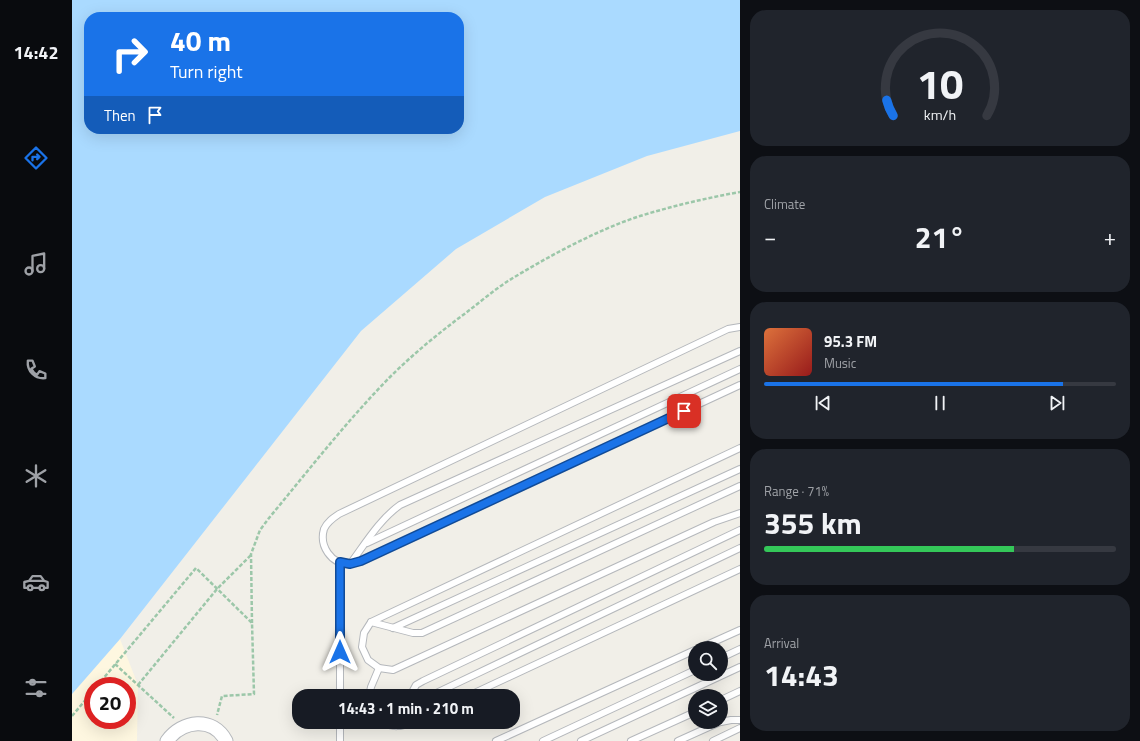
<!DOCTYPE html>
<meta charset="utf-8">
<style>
:root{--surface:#171b24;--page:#20242c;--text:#f1f3f6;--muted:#9ea1a6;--line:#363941;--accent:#1a73e8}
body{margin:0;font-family:"Titillium Web",sans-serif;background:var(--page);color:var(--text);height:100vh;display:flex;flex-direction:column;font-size:15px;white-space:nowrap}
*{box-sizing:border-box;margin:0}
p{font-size:13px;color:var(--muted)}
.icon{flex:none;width:22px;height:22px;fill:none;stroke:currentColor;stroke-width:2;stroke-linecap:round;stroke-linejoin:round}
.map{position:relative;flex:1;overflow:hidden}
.drawer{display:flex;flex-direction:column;gap:10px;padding:10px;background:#0d0f14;width:400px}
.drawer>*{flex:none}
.top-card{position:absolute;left:12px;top:12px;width:380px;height:122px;border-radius:16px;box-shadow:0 4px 16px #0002;background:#1a73e8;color:#fff;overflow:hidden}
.buttons{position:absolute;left:616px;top:641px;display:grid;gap:8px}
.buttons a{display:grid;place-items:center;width:40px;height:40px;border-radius:50%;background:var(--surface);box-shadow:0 4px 16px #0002;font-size:20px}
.speed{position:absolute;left:12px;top:677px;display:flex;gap:8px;font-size:20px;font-weight:700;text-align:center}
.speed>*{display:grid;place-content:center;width:52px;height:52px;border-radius:50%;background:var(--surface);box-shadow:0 4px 16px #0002;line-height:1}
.speed .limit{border:6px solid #d22;background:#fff;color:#111}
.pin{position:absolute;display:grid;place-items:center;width:34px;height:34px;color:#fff;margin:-17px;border-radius:8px;box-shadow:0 2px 6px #0006}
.me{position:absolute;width:44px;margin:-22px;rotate:0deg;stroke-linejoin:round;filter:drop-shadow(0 0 3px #0008)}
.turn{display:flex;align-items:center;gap:14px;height:84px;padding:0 20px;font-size:18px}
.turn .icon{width:52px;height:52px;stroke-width:2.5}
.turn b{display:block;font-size:28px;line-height:34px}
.then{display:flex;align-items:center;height:38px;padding:0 20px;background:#0003;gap:8px;font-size:15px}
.big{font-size:30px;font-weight:700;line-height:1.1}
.drawer .tile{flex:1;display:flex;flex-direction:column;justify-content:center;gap:6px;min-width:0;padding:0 14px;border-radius:16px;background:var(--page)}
.drawer .dial{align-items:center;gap:0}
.dial svg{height:104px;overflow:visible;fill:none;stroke:var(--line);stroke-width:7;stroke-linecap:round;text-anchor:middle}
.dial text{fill:var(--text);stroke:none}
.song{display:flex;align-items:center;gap:12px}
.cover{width:48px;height:48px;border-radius:6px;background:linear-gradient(135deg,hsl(20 70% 55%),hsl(0 70% 35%))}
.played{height:4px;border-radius:2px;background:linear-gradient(90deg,var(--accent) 85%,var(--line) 85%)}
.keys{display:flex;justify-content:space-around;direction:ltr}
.heat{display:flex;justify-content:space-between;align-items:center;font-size:22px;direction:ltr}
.charge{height:6px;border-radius:3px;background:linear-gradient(90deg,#34c759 71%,var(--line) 0)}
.trip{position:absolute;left:220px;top:689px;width:228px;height:40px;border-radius:16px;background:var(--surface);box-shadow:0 4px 16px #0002;font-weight:700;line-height:40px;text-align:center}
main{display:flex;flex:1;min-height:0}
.menu{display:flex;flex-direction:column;width:72px;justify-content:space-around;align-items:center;background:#090b0e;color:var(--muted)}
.menu .icon{width:28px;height:28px}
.menu .active{color:var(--accent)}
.menu b{font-size:18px;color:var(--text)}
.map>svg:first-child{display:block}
.commercial{fill:#fef7e0;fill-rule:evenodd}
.water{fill:#aadaff;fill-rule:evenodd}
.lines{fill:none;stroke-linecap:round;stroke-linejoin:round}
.service-casing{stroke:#b5b8bc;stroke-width:8}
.minor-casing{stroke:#b5b8bc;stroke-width:15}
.path{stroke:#9cc7a9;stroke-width:2.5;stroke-dasharray:4 2;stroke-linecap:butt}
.service{stroke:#fff;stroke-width:6}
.minor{stroke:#fff;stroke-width:13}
.route-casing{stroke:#114b97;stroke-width:10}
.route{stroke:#1a73e8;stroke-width:7}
</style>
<main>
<nav class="menu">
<b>14:42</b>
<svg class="icon active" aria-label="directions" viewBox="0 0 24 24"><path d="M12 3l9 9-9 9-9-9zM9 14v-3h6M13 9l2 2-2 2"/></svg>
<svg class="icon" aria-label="music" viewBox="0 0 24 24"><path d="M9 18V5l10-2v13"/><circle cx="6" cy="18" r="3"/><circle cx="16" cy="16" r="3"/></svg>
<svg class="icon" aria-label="phone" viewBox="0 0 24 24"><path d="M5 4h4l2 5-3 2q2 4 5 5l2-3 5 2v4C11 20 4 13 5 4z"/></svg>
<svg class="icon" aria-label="climate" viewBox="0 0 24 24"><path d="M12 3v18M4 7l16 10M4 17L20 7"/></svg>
<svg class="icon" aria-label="car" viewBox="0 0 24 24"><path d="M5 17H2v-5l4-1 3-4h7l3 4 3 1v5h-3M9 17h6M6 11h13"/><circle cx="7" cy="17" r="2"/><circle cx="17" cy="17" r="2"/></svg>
<svg class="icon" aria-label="filters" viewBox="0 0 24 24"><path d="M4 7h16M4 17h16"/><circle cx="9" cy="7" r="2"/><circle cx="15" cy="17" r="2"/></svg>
</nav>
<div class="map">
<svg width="668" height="741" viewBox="0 0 668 741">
<rect width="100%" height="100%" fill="#f1efe8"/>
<!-- commercial -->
<path class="commercial" d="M48 639 66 685 65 741H0V694ZM21 686H55V720H21Z"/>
<!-- water -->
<path class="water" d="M0 0H668V131L575 156 473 197 384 249 289 331 48 639 0 694ZM17 17H387V129H17Z"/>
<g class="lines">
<!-- service casing -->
<g class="service-casing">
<g id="service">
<path d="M668 327 656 329 267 514C261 518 255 522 252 529 247 546 259 564 277 564 281 564 286 562 289 561L668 385"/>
<path d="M668 448 299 622 292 633 290 647 296 660 307 668 321 670 642 522 668 513"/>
<path d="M295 543 668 369"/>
<path d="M278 564C293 544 307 520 328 505L668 351"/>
<path d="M299 622 341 633H350L668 486"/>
<path d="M321 628 668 469"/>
<path d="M628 648 668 630"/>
<path d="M649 658 668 649"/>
<path d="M268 696V562"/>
<path d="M297 696 299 687 307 668"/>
<path d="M338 696 344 685 351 681 668 530"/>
<path d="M358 696 668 548"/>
<path d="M396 696 668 569"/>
<path d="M649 700 668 691"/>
<path d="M310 722C321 728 329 727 340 722"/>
<path d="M649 722 659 720H668"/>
<path d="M268 741V722"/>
<path d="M424 741 623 650"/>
<path d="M471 741 623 670"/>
<path d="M509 741 668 667"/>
<path d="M559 741 623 712"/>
<path d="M606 741 648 722"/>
<path d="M641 741 668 728"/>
</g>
</g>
<!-- minor casing -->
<g class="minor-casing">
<path id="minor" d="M95 741C110 720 141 716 154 741"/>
</g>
<!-- path -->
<g class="path">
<path d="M180 623 179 554 188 530 197 518C236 471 274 422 317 378 341 354 368 332 395 312 408 302 422 290 436 281 475 257 525 230 568 216 601 206 634 198 668 192"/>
<path d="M43 664 102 718"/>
<path d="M66 685 145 589 179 555"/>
<path d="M25 686 124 568 180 623 182 694 150 696 145 715"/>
<path d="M0 716 21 691"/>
</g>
<!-- service -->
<use href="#service" class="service"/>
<!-- minor -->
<use href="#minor" class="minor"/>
</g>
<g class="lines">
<!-- route casing -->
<g class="route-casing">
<path id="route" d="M268 652V562L278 564 289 561 612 411"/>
</g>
<!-- route -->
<use href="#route" class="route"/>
</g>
</svg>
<div class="buttons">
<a><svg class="icon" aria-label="search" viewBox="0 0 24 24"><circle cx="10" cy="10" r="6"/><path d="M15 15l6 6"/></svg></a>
<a><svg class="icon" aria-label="layers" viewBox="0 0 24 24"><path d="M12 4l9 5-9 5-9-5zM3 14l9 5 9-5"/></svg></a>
</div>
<div class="speed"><div class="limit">20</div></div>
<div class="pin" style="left:612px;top:411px;background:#d93025"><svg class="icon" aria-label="arrive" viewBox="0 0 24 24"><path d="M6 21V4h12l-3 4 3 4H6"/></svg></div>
<svg class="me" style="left:268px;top:652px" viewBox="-20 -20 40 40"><path d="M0-17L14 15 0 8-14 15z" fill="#1a73e8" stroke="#fff" stroke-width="4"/></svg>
<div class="trip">14:43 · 1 min · 210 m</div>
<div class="top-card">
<div class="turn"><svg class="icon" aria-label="right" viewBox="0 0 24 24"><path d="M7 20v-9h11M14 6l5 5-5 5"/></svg><div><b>40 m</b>Turn right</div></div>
<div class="then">Then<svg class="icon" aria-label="arrive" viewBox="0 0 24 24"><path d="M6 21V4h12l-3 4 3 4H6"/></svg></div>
</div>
</div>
<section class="drawer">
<div class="tile dial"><svg viewBox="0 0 100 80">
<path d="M14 69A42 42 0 1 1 86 69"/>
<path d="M14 69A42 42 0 0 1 9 57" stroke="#1a73e8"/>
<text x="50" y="56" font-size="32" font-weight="700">10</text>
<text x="50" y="72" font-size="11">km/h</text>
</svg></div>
<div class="tile"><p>Climate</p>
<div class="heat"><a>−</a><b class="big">21°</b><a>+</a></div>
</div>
<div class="tile">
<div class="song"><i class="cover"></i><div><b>95.3 FM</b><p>Music</p></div></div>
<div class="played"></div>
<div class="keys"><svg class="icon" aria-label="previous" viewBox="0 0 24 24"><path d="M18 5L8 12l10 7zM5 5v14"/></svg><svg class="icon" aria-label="pause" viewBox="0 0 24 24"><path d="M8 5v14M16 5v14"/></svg><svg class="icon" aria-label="next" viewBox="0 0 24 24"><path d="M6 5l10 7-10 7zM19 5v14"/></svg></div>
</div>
<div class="tile"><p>Range · 71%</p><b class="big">355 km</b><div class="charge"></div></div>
<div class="tile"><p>Arrival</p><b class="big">14:43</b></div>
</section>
</main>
